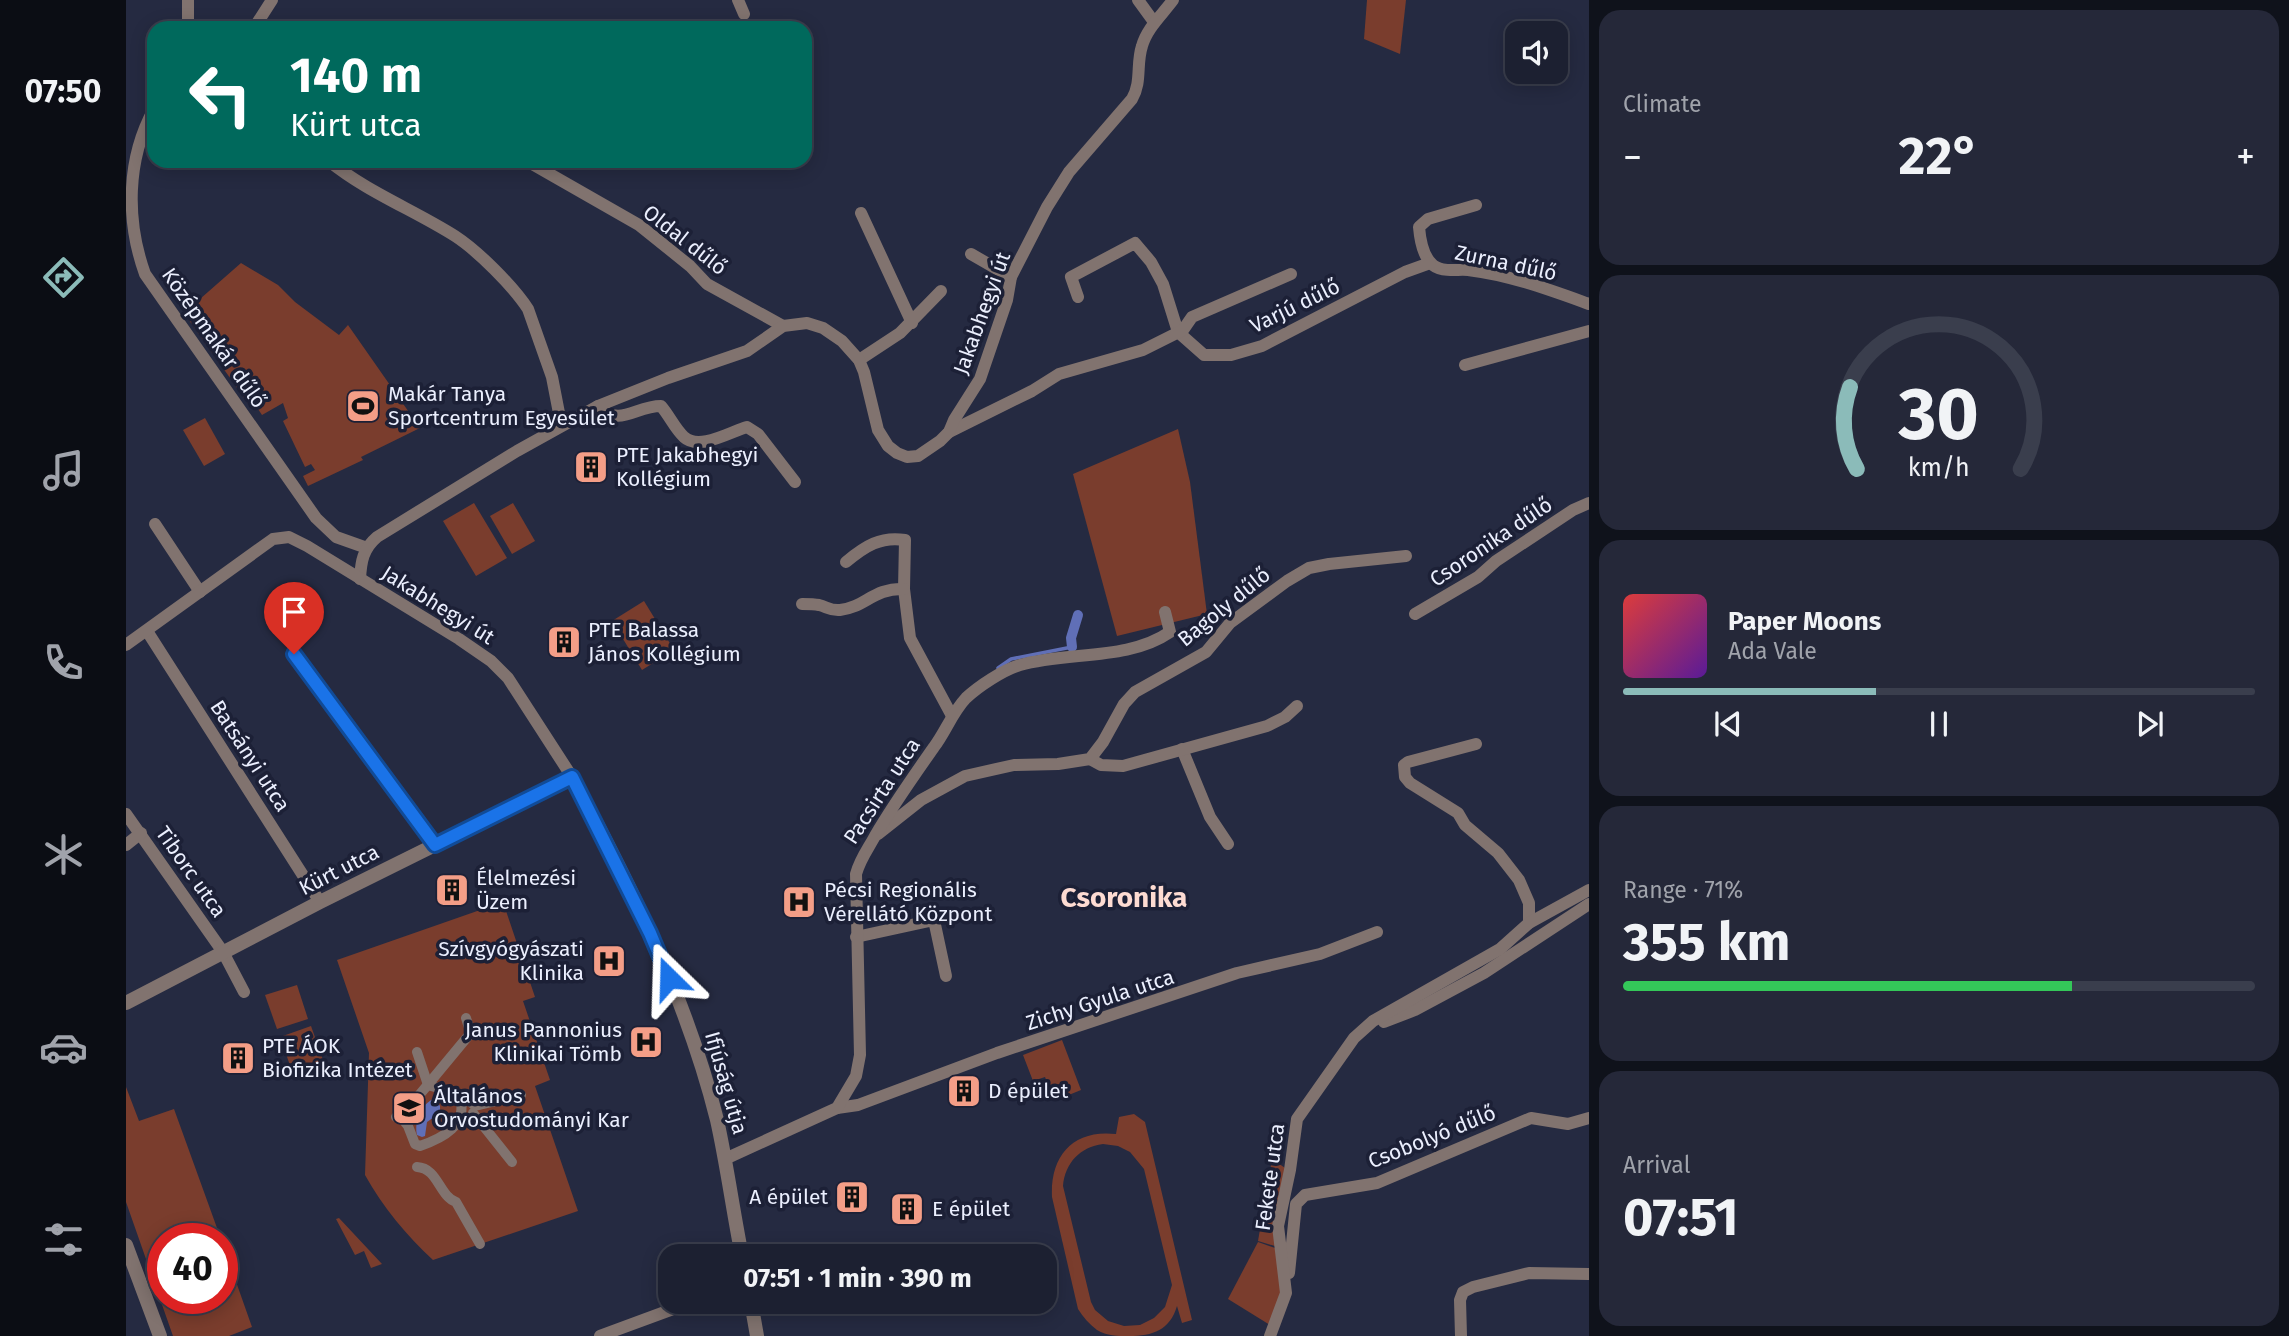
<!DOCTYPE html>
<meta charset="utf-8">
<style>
:root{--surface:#1c2031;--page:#252839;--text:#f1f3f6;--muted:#a0a3ab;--line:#3a3e4d;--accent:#8bbbb9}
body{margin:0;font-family:"Fira Sans",sans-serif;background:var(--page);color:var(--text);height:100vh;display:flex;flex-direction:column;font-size:26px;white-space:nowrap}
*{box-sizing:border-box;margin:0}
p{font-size:23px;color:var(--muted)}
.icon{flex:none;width:38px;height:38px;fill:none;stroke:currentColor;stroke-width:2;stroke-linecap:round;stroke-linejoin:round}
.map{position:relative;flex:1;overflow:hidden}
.side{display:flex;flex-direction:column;gap:10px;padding:10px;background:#0f121b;width:700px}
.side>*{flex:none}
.hud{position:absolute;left:21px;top:21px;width:665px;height:147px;border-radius:21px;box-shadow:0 4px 18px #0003,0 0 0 2px var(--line);background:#00695c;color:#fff;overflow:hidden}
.tools{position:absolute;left:1379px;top:21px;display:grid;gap:14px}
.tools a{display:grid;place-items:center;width:63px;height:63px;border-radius:14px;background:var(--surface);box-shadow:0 4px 18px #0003,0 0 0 2px var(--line);font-size:35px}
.speed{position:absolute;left:21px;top:1223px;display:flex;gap:14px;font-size:35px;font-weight:700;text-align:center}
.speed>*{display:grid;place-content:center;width:91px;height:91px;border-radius:50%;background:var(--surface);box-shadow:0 4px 18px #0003,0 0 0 2px var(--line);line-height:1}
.speed .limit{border:10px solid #d22;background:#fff;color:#111}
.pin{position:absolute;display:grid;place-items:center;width:60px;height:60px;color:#fff;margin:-72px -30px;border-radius:50% 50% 50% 0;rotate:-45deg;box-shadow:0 0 7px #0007}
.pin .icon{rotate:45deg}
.me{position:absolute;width:77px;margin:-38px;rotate:338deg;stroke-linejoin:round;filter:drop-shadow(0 0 5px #0008)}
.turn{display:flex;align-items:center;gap:24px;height:147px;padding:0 28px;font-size:32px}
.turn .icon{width:91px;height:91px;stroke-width:2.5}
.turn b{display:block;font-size:49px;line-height:60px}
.big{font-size:52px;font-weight:700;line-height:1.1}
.side .tile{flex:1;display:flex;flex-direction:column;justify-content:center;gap:10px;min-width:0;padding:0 24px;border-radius:21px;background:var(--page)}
.side .dial{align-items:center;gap:0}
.dial svg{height:182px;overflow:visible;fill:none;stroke:var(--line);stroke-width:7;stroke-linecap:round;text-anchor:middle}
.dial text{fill:var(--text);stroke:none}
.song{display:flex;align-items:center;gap:21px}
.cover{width:84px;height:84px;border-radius:10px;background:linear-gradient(135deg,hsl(0 70% 55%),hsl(270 70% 35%))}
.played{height:7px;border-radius:4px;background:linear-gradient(90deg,var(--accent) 40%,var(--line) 40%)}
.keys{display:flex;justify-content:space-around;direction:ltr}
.heat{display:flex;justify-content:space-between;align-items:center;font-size:38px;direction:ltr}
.charge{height:10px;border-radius:5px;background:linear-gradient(90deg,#34c759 71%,var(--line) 0)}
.trip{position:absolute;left:532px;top:1244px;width:399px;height:70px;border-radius:21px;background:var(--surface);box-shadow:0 4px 18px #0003,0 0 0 2px var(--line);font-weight:700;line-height:70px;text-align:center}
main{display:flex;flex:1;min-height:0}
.menu{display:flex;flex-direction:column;width:126px;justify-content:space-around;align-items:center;background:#0b0d14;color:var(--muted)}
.menu .icon{width:49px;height:49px}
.menu .selected{color:var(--accent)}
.menu b{font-size:32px;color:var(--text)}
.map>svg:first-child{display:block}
.green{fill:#7a3d2d;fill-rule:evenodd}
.water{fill:#606fb7}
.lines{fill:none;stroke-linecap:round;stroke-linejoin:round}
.stream{stroke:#606fb7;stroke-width:3.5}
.canal{stroke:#606fb7;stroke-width:10}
.pedestrian{stroke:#81736f;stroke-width:10}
.minor{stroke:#81736f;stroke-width:12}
.tertiary{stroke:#81736f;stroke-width:14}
.route-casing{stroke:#114b97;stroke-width:18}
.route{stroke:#1a73e8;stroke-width:12}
.labels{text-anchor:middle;stroke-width:7;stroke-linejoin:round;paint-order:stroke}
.street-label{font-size:21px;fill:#ebeffe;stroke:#1c2036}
.poi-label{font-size:21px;fill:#ebeffe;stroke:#1c2036;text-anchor:start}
.district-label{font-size:28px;font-weight:bold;fill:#fddbd2;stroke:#1c2036}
</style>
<main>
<nav class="menu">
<b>07:50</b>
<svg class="icon selected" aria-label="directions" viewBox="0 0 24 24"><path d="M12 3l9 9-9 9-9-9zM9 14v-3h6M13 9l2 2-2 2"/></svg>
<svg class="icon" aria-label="music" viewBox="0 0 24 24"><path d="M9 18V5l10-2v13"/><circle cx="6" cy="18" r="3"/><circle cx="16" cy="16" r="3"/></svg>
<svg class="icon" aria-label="phone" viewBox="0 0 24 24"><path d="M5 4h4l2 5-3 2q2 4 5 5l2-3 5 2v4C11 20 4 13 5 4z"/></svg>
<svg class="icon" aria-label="climate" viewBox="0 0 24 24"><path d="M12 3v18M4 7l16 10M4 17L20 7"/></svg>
<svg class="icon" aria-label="car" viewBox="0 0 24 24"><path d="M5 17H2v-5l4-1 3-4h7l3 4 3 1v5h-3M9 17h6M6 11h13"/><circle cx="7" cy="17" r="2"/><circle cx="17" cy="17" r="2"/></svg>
<svg class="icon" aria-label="filters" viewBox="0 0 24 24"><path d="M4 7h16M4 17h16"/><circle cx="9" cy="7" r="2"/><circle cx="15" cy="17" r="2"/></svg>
</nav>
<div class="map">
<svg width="1463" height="1336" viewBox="0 0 1463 1336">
<rect width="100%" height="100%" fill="#252a41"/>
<!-- green -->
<g class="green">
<path d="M1241 0H1280L1274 54 1238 39Z"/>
<path d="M115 263 152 285 169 302 213 335 222 325 294 428 235 457 237 460 182 486 177 476 189 470 185 464 179 467 157 421 162 418 157 403 136 415 132 409H126L58 313Z"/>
<path d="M79 418 99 454 78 466 57 430Z"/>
<path d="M1052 429 1064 482 1081 614 991 636 947 474Z"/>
<path d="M348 503 381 558 350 576 317 521Z"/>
<path d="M387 503 409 541 386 554 364 516Z"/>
<path d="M518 601 548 650 516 670 486 621Z"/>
<path d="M377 902 409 997 397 1001 424 1080 409 1086 452 1211 307 1260C281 1236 256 1206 239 1175L243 1053 211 960Z"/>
<path d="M171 985 182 1019 151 1029 139 995Z"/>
<path d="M185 1026 197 1060 166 1071 154 1037Z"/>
<path d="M936 1040 955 1090 928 1101 919 1077 907 1081 897 1055Z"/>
<path d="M0 1087 13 1121 48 1109 95 1239H37V1298H96V1242L126 1327 103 1336H47L0 1202Z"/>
<path d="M1008 1114 1019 1122 1066 1320 1056 1323 1051 1306C1044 1330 1027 1336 1003 1336 991 1336 981 1336 971 1330 963 1324 957 1317 952 1309L926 1197C924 1156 947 1129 990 1134L993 1117ZM977 1144 992 1146 1004 1152 1018 1169 1046 1285 1039 1307 1028 1318 1014 1325 998 1326 982 1321 969 1310 965 1302 937 1186C939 1163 954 1147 977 1144Z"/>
<path d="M1146 1159 1162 1170 1152 1247 1132 1241Z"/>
<path d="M213 1218 256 1264 245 1268 238 1251 229 1255 210 1219Z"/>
<path d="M1132 1242 1152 1249 1157 1294 1144 1325 1102 1299Z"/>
</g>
<!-- water -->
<path class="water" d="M309 1098 314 1106V1113L301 1122 299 1136 296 1137 291 1135C288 1121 295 1104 309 1098Z"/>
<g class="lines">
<!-- stream -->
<path class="stream" d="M872 668 885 659 946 647"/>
<!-- canal -->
<path class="canal" d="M946 647 945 638 952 615"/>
<!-- pedestrian -->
<g class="pedestrian">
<path d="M291 1052 302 1085C316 1089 341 1097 349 1106L395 1095"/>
<path d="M347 1113 386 1162"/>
<path d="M274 1116 282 1126 289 1144 294 1146C317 1138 342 1125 334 1098"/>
<path d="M270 1117 280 1111 343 1035 344 1031 340 1018"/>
<path d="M291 1167C312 1168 313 1196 330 1202L354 1244"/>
</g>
<!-- minor -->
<g class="minor">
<path d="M612 0 618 14"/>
<path d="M1012 0 1028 22"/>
<path d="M62 28V0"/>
<path d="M128 28 146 0"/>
<path d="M28 109C0 160 0 221 19 274L190 518 210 537 241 548"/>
<path d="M203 161C241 192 288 210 329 236 352 251 387 286 402 309L426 377 433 413 439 423"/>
<path d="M401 161 513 225 564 266 581 284 657 326"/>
<path d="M1350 205 1302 219 1293 227C1294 239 1296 254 1305 263 1313 273 1330 269 1342 270 1384 275 1424 290 1463 304"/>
<path d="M735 213 786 323"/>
<path d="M845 254 885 277"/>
<path d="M952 297 945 277 1009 243 1025 262 1037 284 1052 332 1078 355H1105L1136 346 1279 272 1304 263"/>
<path d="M733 360 774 333 815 291"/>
<path d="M1339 365 1463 331"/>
<path d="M472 406C494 428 509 406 535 406 543 415 549 429 558 437 573 451 604 432 621 427L632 434 669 482"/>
<path d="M823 432 906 391 933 374 1017 350 1057 330 1066 317 1165 274"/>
<path d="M29 524 74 592"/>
<path d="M720 562C739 546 755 536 779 540L778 589 784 638 826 716"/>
<path d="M234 579C235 561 237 549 251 537L391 451 472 406 542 378 621 351 657 326 681 323 697 328 716 341 733 360 738 372 752 430 762 446 771 453 781 457 792 456 814 441 823 432 828 420 854 379 881 300 885 277 921 207 943 172 1006 99C1016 82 1010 64 1016 46 1021 28 1036 15 1047 0"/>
<path d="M676 604C681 604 688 604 693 605 701 607 705 611 714 610 740 607 747 588 778 589"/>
<path d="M1289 614 1352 577 1370 561 1447 510 1463 503"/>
<path d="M21 631 194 902"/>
<path d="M0 645 147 539 163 537 181 546 333 639 365 661 382 678 446 777"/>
<path d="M168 654 309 845"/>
<path d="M1350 744 1282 762 1278 765 1279 777 1284 783 1332 813 1339 825 1372 853 1393 880 1403 903V923"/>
<path d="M1056 749 1084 817 1102 844"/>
<path d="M964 759 975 765 997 766 1141 726 1159 717 1171 706"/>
<path d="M0 814 97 952 118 992"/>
<path d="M752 834 795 800 839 776 888 765 932 764 964 759 977 742 998 704 1009 692 1080 652 1104 623 1161 581 1183 568 1203 564 1280 556"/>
<path d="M0 845 15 833"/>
<path d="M730 937 808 920 820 976"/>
<path d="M1258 1022 1289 1010 1358 973 1463 904"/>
<path d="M711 1108 732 1105 871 1053 1111 973 1194 954 1251 932"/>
<path d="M599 1159 711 1108 730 1076 734 1055 730 874C734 859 742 849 749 836 767 805 787 777 808 747 820 731 826 713 840 698 853 686 877 670 894 665 942 651 1002 661 1044 632L1039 612"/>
<path d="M1163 1273 1170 1204 1179 1195 1251 1183 1405 1118 1442 1124 1463 1118"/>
<path d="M474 1336 566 1302"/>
<path d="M1144 1336 1160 1293 1152 1226 1164 1170 1171 1119 1228 1038 1247 1021 1374 949 1403 923 1463 890"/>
<path d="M1335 1336 1334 1300 1337 1292 1347 1287 1403 1273 1463 1274"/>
</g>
<!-- tertiary -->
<g class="tertiary">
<path d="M0 1003 194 902 446 777C505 885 561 1000 591 1120 601 1165 607 1211 616 1256"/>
<path d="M0 1245 34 1336"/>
<path d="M625 1302 631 1336"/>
</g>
</g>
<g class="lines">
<!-- route casing -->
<g class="route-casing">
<path id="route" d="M168 654 309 845 446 777 524 933 543 978"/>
</g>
<!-- route -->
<use href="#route" class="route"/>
</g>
<!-- icons -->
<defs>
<g id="stadium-square" transform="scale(1.75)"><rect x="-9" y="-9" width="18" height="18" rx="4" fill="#f49e87" stroke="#1c2036"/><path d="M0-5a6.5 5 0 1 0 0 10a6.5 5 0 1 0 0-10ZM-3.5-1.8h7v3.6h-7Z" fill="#111"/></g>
<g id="building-square" transform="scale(1.75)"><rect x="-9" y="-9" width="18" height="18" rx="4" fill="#f49e87" stroke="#1c2036"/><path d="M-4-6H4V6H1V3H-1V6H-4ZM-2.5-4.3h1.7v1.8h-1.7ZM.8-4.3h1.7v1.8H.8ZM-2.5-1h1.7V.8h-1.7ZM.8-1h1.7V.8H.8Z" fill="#111"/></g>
<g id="hospital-square" transform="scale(1.75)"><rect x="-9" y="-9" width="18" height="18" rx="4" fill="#f49e87" stroke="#1c2036"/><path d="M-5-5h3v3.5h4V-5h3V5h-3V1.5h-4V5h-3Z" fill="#111"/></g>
<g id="university-square" transform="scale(1.75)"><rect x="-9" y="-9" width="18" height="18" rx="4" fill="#f49e87" stroke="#1c2036"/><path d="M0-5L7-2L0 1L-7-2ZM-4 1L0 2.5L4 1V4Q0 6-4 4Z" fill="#111"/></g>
</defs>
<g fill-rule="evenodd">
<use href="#stadium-square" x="237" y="406"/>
<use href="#building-square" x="465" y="467"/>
<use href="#building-square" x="438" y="642"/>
<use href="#building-square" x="326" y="890"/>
<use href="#hospital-square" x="673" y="902"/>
<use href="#hospital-square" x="483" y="961"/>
<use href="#hospital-square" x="520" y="1042"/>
<use href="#building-square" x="112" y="1058"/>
<use href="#building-square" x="838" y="1091"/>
<use href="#university-square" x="283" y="1108"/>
<use href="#building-square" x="726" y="1197"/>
<use href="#building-square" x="781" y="1209"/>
</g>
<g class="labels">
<!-- street labels -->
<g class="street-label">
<text transform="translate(559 240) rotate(38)" y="7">Oldal dűlő</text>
<text transform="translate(1380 263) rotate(12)" y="7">Zurna dűlő</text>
<text transform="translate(1169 306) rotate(-26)" y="7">Varjú dűlő</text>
<text transform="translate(856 313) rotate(-70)" y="7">Jakabhegyi út</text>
<text transform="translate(88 338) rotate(55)" y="7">Középmakár dűlő</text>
<text transform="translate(1365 542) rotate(-34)" y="7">Csoronika dűlő</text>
<text transform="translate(312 605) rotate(32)" y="7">Jakabhegyi út</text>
<text transform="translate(1098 607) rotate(-39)" y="7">Bagoly dűlő</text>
<text transform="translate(124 756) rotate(57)" y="7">Batsányi utca</text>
<text transform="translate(756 791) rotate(-57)" y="7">Pacsirta utca</text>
<text transform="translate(213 870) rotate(-27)" y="7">Kürt utca</text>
<text transform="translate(65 872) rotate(55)" y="7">Tiborc utca</text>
<text transform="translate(974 1000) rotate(-18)" y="7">Zichy Gyula utca</text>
<text transform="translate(600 1083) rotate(74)" y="7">Ifjúság útja</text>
<text transform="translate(1306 1137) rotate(-22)" y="7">Csobolyó dűlő</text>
<text transform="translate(1144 1177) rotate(-82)" y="7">Fekete utca</text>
</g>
<!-- poi labels -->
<g class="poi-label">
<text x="262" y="401">Makár Tanya<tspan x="262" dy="24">Sportcentrum Egyesület</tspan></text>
<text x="490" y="462">PTE Jakabhegyi<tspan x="490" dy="24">Kollégium</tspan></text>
<text x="462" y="637">PTE Balassa<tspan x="462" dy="24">János Kollégium</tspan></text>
<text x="350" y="885">Élelmezési<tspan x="350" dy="24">Üzem</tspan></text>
<text x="698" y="897">Pécsi Regionális<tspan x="698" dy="24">Vérellátó Központ</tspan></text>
<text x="458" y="956" text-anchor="end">Szívgyógyászati<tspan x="458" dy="24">Klinika</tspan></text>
<text x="496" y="1037" text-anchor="end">Janus Pannonius<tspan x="496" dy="24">Klinikai Tömb</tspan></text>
<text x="136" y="1053">PTE ÁOK<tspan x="136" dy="24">Biofizika Intézet</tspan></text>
<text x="862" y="1098">D épület</text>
<text x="308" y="1103">Általános<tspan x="308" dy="24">Orvostudományi Kar</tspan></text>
<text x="702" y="1204" text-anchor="end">A épület</text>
<text x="806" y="1216">E épület</text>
</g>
<!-- district labels -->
<g class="district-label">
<text x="998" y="907">Csoronika</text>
</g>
</g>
</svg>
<div class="tools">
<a><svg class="icon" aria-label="sound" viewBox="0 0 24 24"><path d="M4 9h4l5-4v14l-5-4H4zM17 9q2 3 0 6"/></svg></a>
</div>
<div class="speed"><div class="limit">40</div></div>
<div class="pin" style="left:168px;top:654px;background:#d93025"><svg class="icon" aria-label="arrive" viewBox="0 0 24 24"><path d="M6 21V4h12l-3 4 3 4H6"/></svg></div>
<svg class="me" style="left:543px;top:978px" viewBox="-20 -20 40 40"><path d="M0-17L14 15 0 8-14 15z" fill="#1a73e8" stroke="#fff" stroke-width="4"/></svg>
<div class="trip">07:51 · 1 min · 390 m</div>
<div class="hud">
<div class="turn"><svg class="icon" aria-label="left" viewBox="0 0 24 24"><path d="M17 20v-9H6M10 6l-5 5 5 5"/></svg><div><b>140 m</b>Kürt utca</div></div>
</div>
</div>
<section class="side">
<div class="tile"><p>Climate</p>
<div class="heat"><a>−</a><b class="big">22°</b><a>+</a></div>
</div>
<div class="tile dial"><svg viewBox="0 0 100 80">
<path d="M14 69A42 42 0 1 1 86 69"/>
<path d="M14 69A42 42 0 0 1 11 33" stroke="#8bbbb9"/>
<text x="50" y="56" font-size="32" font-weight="700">30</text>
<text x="50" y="72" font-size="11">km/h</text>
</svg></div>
<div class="tile">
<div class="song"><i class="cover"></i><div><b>Paper Moons</b><p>Ada Vale</p></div></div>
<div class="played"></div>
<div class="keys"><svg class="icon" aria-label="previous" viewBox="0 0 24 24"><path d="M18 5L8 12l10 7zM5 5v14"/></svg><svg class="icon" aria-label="pause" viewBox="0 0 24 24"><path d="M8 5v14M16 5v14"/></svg><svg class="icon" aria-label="next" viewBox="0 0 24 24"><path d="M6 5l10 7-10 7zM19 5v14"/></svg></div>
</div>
<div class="tile"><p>Range · 71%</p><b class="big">355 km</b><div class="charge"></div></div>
<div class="tile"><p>Arrival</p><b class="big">07:51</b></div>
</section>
</main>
